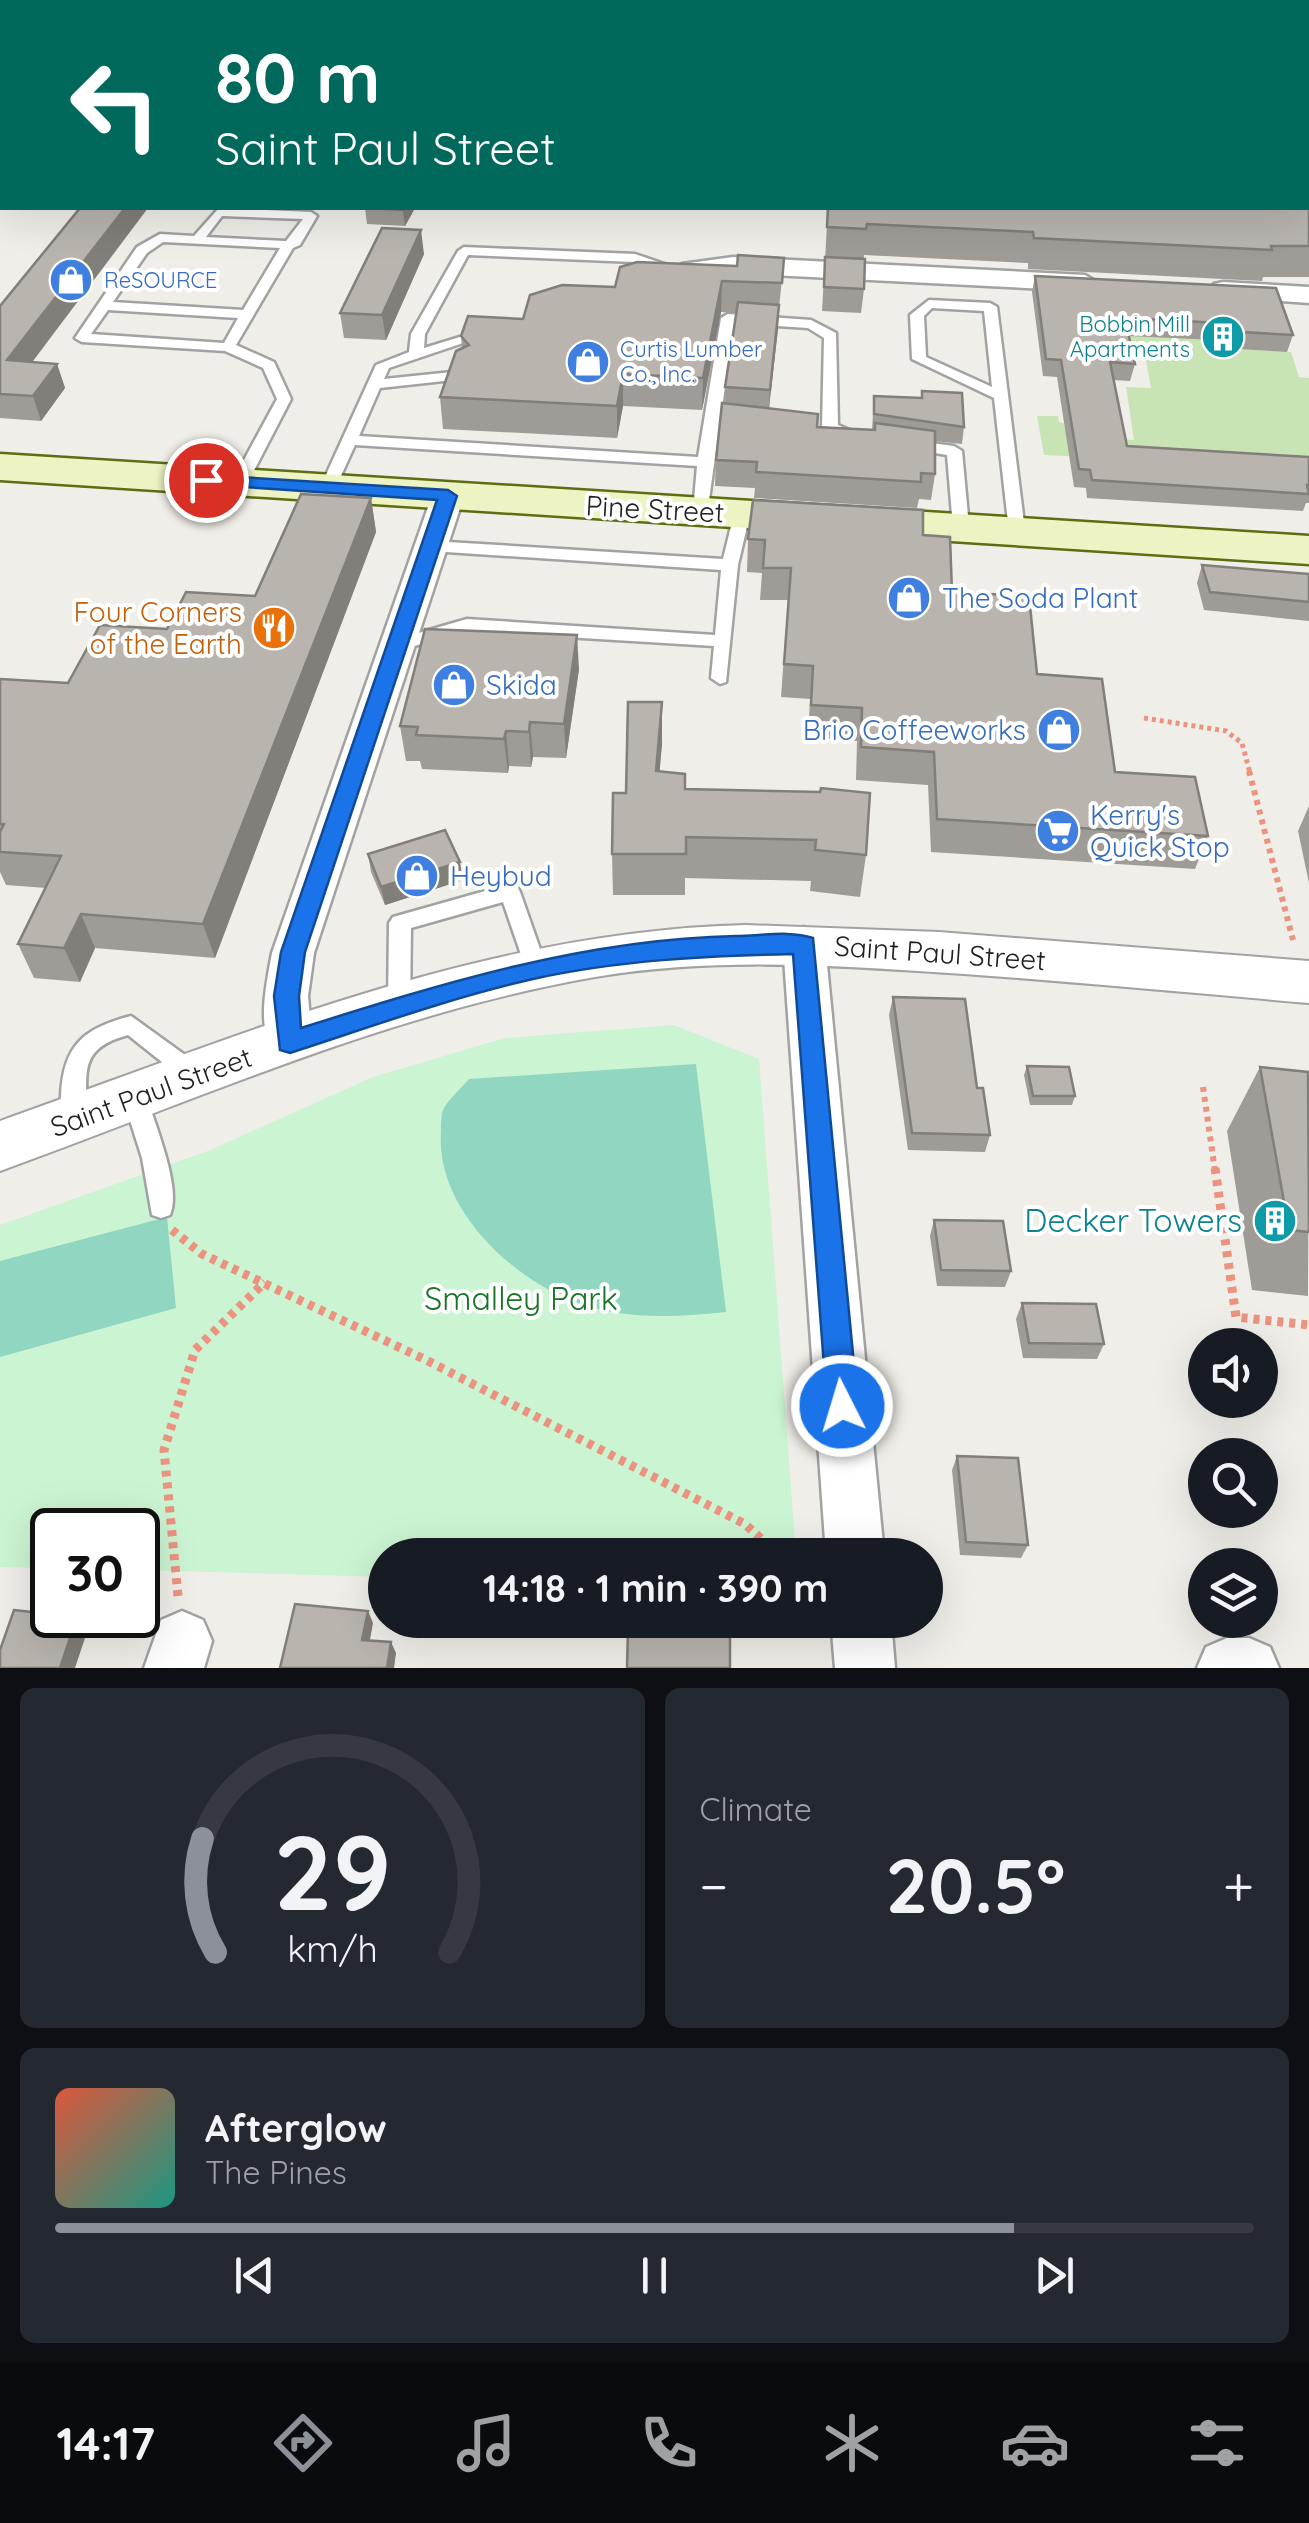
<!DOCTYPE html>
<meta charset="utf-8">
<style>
:root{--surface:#171b24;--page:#242831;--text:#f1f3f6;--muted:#9ea1a6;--line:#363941;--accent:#8c9099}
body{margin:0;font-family:Quicksand,sans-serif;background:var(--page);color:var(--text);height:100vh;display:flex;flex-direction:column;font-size:38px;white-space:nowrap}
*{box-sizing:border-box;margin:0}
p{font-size:32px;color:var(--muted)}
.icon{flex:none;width:55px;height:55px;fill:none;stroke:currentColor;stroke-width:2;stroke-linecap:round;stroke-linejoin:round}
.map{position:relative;height:1668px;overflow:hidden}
.side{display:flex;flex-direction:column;gap:20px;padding:20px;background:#0d0f14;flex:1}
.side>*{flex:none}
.top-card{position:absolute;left:0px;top:0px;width:1310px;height:210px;box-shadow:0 10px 40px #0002;background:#00695c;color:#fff;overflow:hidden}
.controls{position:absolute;left:1188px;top:1328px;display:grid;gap:20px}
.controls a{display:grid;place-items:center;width:90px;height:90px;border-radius:50%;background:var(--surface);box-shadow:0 10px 40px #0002;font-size:50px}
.speed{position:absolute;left:30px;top:1508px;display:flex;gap:20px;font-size:50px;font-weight:700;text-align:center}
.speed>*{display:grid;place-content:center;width:130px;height:130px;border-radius:50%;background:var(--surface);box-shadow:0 10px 40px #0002;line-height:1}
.speed .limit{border:5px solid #111;border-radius:15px;background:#fff;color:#111}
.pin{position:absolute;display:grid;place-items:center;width:85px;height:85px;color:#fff;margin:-42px;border:5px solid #fff;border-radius:50%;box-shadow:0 2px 10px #0007}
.me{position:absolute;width:110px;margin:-55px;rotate:355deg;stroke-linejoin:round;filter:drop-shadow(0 0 8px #0008)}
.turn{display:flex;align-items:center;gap:35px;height:210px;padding:0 50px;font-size:45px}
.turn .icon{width:130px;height:130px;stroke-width:2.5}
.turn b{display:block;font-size:70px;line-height:85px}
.big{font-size:75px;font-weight:700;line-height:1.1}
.side .tile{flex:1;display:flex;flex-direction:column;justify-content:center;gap:15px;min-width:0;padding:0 35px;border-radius:15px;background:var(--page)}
.side .dial{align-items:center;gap:0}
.dial svg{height:260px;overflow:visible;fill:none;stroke:var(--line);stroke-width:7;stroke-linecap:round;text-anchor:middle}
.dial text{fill:var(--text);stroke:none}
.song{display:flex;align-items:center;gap:30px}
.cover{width:120px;height:120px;border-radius:15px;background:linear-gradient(135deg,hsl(10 70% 55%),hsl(170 70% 35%))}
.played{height:10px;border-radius:5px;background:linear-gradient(90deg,var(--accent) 80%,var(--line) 80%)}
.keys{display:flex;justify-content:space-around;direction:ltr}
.heat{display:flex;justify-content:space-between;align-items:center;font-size:55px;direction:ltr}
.side .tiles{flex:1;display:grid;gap:20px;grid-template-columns:1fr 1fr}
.tile:last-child{grid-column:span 2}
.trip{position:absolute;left:368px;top:1538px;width:575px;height:100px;border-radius:50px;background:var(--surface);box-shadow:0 10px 40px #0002;font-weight:700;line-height:100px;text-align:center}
.tabs{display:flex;height:160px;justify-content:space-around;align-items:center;background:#090b0e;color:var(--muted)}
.tabs .icon{width:70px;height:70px}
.tabs .current{color:var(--accent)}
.tabs b{font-size:45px;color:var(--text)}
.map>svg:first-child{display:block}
.grass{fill:#c8e4b5}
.park{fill:#cbf4d2}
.pitch{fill:#90d6c0}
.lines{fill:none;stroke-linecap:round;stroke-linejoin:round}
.service-casing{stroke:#a2a2a2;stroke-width:5}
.minor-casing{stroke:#a2a2a2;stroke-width:5}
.tertiary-casing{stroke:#a2a2a2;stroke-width:4}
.secondary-casing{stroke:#5c6d12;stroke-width:5}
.path-far3{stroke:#eb937f;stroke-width:4;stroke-dasharray:2.5 2.5;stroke-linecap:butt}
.path-far2{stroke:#eb937f;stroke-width:5;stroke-dasharray:4 4;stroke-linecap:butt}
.path-far1{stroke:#eb937f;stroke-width:6;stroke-dasharray:5 5;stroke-linecap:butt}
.path{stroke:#eb937f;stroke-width:9;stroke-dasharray:6 6;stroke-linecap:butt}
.service{fill:#fff;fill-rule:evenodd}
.minor{fill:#fff;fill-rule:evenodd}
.tertiary{fill:#fff;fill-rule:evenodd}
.secondary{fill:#edf3c3;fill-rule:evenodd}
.wall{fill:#9f9b96}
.shaded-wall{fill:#827e7a}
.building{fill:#b9b4ae;stroke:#827e7a;stroke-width:2.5}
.route{fill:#1a73e8;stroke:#114b97;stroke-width:2.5}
.labels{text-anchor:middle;stroke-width:8;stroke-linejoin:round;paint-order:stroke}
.far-shop-label{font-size:22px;fill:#366cbe;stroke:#fff;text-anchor:start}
.far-culture-label{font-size:22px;fill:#0d838f;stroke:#fff;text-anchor:end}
.street-label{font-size:28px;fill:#212121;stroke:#fff}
.shop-label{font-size:28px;fill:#366cbe;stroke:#fff;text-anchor:start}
.food-label{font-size:28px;fill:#c56008;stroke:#fff;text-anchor:end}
.near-culture-label{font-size:32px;fill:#0d838f;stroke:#fff;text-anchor:end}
.near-park-label{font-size:32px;fill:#197528;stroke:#fff}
</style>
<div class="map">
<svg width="1309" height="1668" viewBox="0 0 1309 1668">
<rect width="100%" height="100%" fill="#f0eee8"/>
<!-- grass -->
<path class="grass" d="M1107 333 1235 341 1238 349 1291 352 1299 377 1309 378V468L1044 455 1037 416H1058L1059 422 1071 425 1073 436 1134 440 1126 387 1151 388 1145 355 1110 352Z"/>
<!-- park -->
<path class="park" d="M674 1025 759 1059 796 1555H385V1577L138 1570V1530H52V1568L0 1567V1225L208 1151 373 1077 505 1038Z"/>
<!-- pitch -->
<g class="pitch">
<path d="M696 1064 726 1312C679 1317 626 1320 581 1304 513 1281 435 1208 441 1131 441 1124 441 1114 444 1108 450 1098 461 1088 469 1079Z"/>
<path d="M167 1217 176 1308 0 1357V1261Z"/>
</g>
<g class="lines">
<!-- service casing -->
<g class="service-casing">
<g id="service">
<rect x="788" y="0" width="10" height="2"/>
<rect x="883" y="0" width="10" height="2"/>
<path d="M930 0H980L981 2H933Z"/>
<rect x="996" y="0" width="10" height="2"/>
<rect x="1308" y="46" width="1" height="6"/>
<path d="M219 208 311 212 317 216 300 245 293 248 236 345 274 362 291 399 248 482 240 487 232 482 277 399 263 368 225 351 82 342 75 338 137 247 160 234 194 236ZM222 216 303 219 286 241 206 237ZM163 242 280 248 243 310 113 302 147 253ZM108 310 238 318 224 343 91 334Z"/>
<path d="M464 247 635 254 682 270 675 274 634 262 468 255 425 334 424 348 486 329 493 333 389 368 384 379 462 371 469 375 462 379 380 388 359 436 698 457 721 318 728 314 811 320 836 333 838 425 863 436 855 441 822 427 824 338 808 328 734 323 707 514H695L693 511 697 466 355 445 334 491H322L320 488 376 365 409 352 411 334 458 251Z"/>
<path d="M929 300 990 303 997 307 1025 531 1023 534H1011L1009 531 994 398 912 359 910 315ZM932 308 984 311 992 387 926 357 924 316Z"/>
<path d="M909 440 954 446 962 451 969 527 967 530H955L953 527 947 455 904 448V442Z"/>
<path d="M742 509 750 514 738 565 726 682 720 684 711 678 714 646 467 631 397 651 388 645 391 641 467 619 715 635 721 570 431 551 423 546 431 541 723 559 734 514Z"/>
<path d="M510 884 517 886 520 892 547 969 544 975 536 978 528 975 503 902 411 928 410 1007 407 1013 399 1016 391 1013 388 1007 389 923 393 917Z"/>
<path d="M131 1016 203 1068 206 1075 203 1082 195 1085 187 1082 128 1035C64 1052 98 1089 80 1127L72 1130 64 1127C59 1117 60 1107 61 1096 63 1045 84 1028 131 1016Z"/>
<path d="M135 1088 143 1091 147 1098C155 1125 182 1189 170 1215L161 1218 152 1215 142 1158 123 1098 127 1091Z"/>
</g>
</g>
<!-- minor casing -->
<g class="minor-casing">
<g id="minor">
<path d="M733 257 1085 275 1098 283 1085 291 733 273 682 280 669 272 682 264Z"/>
<path d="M1223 282 1309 287V303L1214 296 1210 290 1214 284Z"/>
<path d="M448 486 464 496 314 953 308 996 312 1042 305 1055 289 1061 273 1055C257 1024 266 986 272 953L432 496Z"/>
<path d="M804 927 819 932 825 944 884 1555H826L783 944 789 932Z"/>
<path d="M182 1611 203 1620 212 1641 204 1668H144L161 1620Z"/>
<path d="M831 1620H891L895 1668H835Z"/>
<path d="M1227 1638H1249L1270 1647 1279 1668H1197L1206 1647Z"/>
</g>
</g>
<!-- tertiary casing -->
<g class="tertiary-casing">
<path id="tertiary" d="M746 925 939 932 1309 961V1003C1179 992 1049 979 918 971 810 964 701 959 595 977 388 1013 196 1100 0 1171V1121C242 1035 485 931 746 925Z"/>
</g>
<!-- secondary casing -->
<g class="secondary-casing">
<path id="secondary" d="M0 454 1309 536V564L0 480Z"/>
</g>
<!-- path-far3 -->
<g class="path-far3">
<path d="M59 0H100"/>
<path d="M821 2H831"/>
</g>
<!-- path-far2 -->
<path class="path-far2" d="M1144 718 1226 731 1242 743 1250 773"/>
<!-- path-far1 -->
<g class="path-far1">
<path d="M1249 771 1293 940"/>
<path d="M1203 1087 1215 1171"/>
</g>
<!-- path -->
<g class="path">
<path d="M1215 1168 1236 1317 1309 1325"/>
<path d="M172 1230 202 1254 424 1359 745 1524 779 1555"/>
<path d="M178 1596 164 1450 195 1350 265 1282"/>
</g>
<!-- service -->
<use href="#service" class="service"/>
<!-- minor -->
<use href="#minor" class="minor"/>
<!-- tertiary -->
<use href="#tertiary" class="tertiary"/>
<!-- secondary -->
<use href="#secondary" class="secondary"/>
</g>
<!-- wall -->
<g class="wall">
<path d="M630 0H731V2H659Z"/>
<path d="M1308 113H1309V182L1308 178Z"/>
<path d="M365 208H415L405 226 367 224Z"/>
<path d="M828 208H1309V277H1263L1262 281 1028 269V263L864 255V289L861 313 822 311Z"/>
<path d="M424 254 386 340 344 338 340 313Z"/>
<path d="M784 258 769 409 817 427 872 430 874 396 921 398 922 391 964 427 962 444 935 441V474L931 500 919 499 917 508 754 498 755 488 715 486 716 460 737 313 721 312 702 410 623 406 617 438 443 429 440 397 462 348 461 336 523 319 615 287Z"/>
<path d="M1035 276 1293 335 1287 352 1237 349 1235 341 1129 336 1135 364 1130 381 1113 380 1127 446 1309 457V503H1306L1303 511 1087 498 1086 488 1074 487 1057 377 1043 376 1032 292Z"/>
<path d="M0 306 32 362 57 364 65 388 41 421 0 418Z"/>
<path d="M371 498 376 532 215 958 95 948 80 982 34 978 18 944 46 888 6 885 0 872V679L68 683 167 629 255 596Z"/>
<path d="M923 535 952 592 1037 674 1115 772 1208 836 1195 869 931 852 928 785 856 780 857 741 808 737 810 699 781 697 788 600H760L762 573 747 572 748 539Z"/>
<path d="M1202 565 1309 574V621L1204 610 1197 583Z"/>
<path d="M579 669 566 758 533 757 531 767 509 766 508 773 422 769 420 761H406L400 726Z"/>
<path d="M662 744 659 771 685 789 866 855 860 897 810 891 811 881 685 878V895H613L612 854 626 793Z"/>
<path d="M1309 806V883L1298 831Z"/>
<path d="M368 854 463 880 385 905 371 872Z"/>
<path d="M893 997 990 1135 985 1152 908 1150 889 1015Z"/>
<path d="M1027 1066 1075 1096 1072 1105H1030L1024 1075Z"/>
<path d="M1260 1067 1309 1077 1308 1296 1252 1290 1227 1131Z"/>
<path d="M934 1220 1011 1271 1005 1287 937 1286 930 1236Z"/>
<path d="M1022 1303 1104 1344 1097 1359 1023 1358 1016 1319Z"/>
<path d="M957 1456 1028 1545 1021 1558 960 1555 952 1470Z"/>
</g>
<!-- shaded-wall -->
<g class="shaded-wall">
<path d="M125 208H148L15 385 7 360Z"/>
<path d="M404 208H415L405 226 403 210Z"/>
<path d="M421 230 424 254 386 340 382 315Z"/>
<path d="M722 281 721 312 702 410 703 378Z"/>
<path d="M779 305 778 330 768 415 770 390Z"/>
<path d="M57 364 65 388 41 421 33 396Z"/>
<path d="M623 374V406L617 438V406Z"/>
<path d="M371 498 376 532 215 958 203 924Z"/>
<path d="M577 635 579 669 566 758 564 724Z"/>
<path d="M662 702V744L656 813V771Z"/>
<path d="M530 722 533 757 531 767 529 732Z"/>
<path d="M506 731 509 766 508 773 504 739Z"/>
<path d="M460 862 463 880 385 905 381 887Z"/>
<path d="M81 914 95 948 80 982 64 948Z"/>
<path d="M368 1611 373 1623 368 1651 362 1640Z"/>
<path d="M77 1617 88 1629 75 1668H60Z"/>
<path d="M391 1642 396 1653 394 1668H387Z"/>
</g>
<!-- building -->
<g class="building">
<path d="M1308 113H1309V141L1308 137Z"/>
<path d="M1308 207 1309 208V246H1271L1272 250 1034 238 1033 232 867 224 866 229 827 227 828 208Z"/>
<path d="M80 208H125L7 360 57 364 33 396 0 394V306Z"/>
<path d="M365 208H404L403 210Z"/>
<path d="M382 228 421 230 382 315 340 313Z"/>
<path d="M738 255 784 258 782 283 722 281 703 378 623 374 617 406 440 397 456 351 469 345 461 336 468 316 523 319 530 295 562 285 615 287 620 267 637 262 737 266Z"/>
<path d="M825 257 865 259 864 289 824 287Z"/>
<path d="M1035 276 1276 288 1293 335 1242 332 1240 324 1125 318 1135 364 1110 362 1127 446 1309 457V485H1307L1309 494 1092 480 1090 470 1079 469 1061 360 1046 359Z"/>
<path d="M738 302 779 305 770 390 725 387Z"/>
<path d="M922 391 962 393 964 427 874 414V396L922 398Z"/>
<path d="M722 403 818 414 817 427 875 430V423L935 431V474L921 473V482L756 472 757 462 716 460Z"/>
<path d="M301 494 371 498 203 924 81 914 64 948 18 944 61 856 0 852V832L4 824H0V679L68 683 100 625 167 629 186 592 255 596Z"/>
<path d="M753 500 923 510V535L950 537 952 592 1029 596 1037 674 1102 679 1115 772 1195 777 1208 836 937 819 934 752 861 747 862 708 811 705 813 666 784 664 791 568H763L765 540 748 539Z"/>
<path d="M1202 565 1309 574V602L1210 592Z"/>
<path d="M425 629 577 635 564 724 530 722 529 732 506 731 504 739 416 735 418 727 400 726Z"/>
<path d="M628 702H662L656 771 685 774V789L820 792 821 788 870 793 866 855 815 850 816 840 686 837V854H612L613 793H626Z"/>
<path d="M445 830 460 862 381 887 368 854Z"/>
<path d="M893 997 965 999 977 1088H983L990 1135 912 1133Z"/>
<path d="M1027 1066 1069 1067 1075 1096H1033Z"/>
<path d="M1260 1067 1308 1072 1309 1232 1289 1230Z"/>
<path d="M934 1220 1003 1221 1011 1271 941 1270Z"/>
<path d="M1022 1303 1096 1304 1104 1344 1029 1343Z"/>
<path d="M957 1456 1018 1458 1028 1545 966 1542Z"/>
<path d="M295 1604 368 1611 362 1640 391 1642 387 1668H280Z"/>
<path d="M14 1610 77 1617 60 1668H0V1650Z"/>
<path d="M628 1628 730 1630V1668H627Z"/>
</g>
<!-- route -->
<path class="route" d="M206 475 448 490 457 496 305 952 299 996 301 1028C444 983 585 939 736 936 760 936 790 930 813 938L858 1406 853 1416 842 1421 831 1416 827 1406 793 954C706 956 619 960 533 979 450 998 370 1027 290 1053L280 1050 274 996 281 952 437 500 199 484 197 480Z"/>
<!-- icons -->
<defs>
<g id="shop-disc" transform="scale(2.25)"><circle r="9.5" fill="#3f7fe0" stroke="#fff"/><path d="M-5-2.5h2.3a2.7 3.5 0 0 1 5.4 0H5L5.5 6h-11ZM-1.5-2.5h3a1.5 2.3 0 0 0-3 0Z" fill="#fff"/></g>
<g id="building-disc" transform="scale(2.25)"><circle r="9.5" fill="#0f9aa8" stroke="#fff"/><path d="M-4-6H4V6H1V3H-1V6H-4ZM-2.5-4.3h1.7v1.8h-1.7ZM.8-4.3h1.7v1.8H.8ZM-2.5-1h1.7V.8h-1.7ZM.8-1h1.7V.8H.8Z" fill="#fff"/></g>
<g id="restaurant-disc" transform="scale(2.25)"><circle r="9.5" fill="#e8710a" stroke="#fff"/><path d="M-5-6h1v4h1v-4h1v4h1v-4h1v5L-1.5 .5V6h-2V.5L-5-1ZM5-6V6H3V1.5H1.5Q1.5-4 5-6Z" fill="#fff"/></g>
<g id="supermarket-disc" transform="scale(2.25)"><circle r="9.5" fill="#3f7fe0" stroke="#fff"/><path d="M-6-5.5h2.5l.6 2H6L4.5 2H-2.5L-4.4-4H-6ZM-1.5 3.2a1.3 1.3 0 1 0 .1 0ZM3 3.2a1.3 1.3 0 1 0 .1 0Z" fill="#fff"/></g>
</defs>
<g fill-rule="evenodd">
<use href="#shop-disc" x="71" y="280"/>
<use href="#building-disc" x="1223" y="337"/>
<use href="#shop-disc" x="588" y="362"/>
<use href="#shop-disc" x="909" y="598"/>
<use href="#restaurant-disc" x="274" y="628"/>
<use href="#shop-disc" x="454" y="685"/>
<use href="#shop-disc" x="1059" y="730"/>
<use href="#supermarket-disc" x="1058" y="831"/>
<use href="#shop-disc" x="417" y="876"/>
<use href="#building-disc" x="1275" y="1221"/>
</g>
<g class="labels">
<!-- far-shop labels -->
<g class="far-shop-label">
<text x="104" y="288">ReSOURCE</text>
<text x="620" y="357">Curtis Lumber<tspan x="620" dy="25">Co., Inc.</tspan></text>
</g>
<!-- far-culture labels -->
<g class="far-culture-label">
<text x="1190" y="332">Bobbin Mill<tspan x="1190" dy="25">Apartments</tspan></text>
</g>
<!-- street labels -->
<g class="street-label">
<text transform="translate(655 509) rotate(3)" y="10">Pine Street</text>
<text transform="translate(940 953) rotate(4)" y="10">Saint Paul Street</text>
<text transform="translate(151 1092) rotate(-20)" y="10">Saint Paul Street</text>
</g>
<!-- shop labels -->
<g class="shop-label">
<text x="942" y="608">The Soda Plant</text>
<text x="486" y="695">Skida</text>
<text x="1026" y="740" text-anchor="end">Brio Coffeeworks</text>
<text x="1090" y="825">Kerry's<tspan x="1090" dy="32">Quick Stop</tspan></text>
<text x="450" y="886">Heybud</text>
</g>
<!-- food labels -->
<g class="food-label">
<text x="242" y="622">Four Corners<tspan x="242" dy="32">of the Earth</tspan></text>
</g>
<!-- near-culture labels -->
<g class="near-culture-label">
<text x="1242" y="1232">Decker Towers</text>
</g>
<!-- near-park labels -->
<g class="near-park-label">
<text x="521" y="1310">Smalley Park</text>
</g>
</g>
</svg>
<div class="controls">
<a><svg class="icon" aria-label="sound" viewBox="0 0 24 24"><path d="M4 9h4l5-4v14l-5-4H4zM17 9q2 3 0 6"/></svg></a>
<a><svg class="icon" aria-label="search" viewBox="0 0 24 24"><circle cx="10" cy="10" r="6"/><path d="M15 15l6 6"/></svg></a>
<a><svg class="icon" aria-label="layers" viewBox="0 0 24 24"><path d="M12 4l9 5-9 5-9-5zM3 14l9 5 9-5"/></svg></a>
</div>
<div class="speed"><div class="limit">30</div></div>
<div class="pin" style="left:206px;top:480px;background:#d93025"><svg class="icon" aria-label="arrive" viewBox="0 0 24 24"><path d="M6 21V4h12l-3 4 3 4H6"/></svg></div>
<svg class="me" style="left:842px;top:1406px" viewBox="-20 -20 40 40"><circle r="17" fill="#1a73e8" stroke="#fff" stroke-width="3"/><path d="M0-11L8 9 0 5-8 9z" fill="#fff"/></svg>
<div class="trip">14:18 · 1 min · 390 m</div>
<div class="top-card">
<div class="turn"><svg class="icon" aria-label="left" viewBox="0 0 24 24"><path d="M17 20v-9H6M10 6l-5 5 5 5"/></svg><div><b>80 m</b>Saint Paul Street</div></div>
</div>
</div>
<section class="side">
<div class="tiles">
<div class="tile dial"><svg viewBox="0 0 100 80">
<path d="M14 69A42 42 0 1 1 86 69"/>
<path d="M14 69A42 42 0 0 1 10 34" stroke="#8c9099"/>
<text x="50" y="56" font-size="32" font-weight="700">29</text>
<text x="50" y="72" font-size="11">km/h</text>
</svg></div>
<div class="tile"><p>Climate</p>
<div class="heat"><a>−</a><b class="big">20.5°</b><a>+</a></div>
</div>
<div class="tile">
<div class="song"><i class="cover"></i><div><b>Afterglow</b><p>The Pines</p></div></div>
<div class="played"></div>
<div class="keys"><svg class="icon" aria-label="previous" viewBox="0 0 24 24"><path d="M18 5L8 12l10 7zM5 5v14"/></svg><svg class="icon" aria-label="pause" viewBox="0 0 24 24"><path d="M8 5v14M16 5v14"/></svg><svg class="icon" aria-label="next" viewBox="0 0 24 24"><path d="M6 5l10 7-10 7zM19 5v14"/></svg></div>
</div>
</div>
</section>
<nav class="tabs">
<b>14:17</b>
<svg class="icon current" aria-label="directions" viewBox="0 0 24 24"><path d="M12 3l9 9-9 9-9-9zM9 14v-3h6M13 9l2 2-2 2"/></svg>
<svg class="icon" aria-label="music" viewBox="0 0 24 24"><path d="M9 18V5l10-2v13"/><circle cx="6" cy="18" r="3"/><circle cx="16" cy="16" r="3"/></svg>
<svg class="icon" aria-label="phone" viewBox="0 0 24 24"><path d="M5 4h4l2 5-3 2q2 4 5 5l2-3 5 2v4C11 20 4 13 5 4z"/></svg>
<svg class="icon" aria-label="climate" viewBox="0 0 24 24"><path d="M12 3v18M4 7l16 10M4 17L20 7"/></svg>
<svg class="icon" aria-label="car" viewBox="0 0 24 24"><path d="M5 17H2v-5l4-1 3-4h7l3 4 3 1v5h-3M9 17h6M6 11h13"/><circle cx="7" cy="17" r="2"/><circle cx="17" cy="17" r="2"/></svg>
<svg class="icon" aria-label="filters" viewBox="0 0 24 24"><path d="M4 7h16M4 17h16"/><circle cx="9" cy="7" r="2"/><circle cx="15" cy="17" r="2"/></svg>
</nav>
